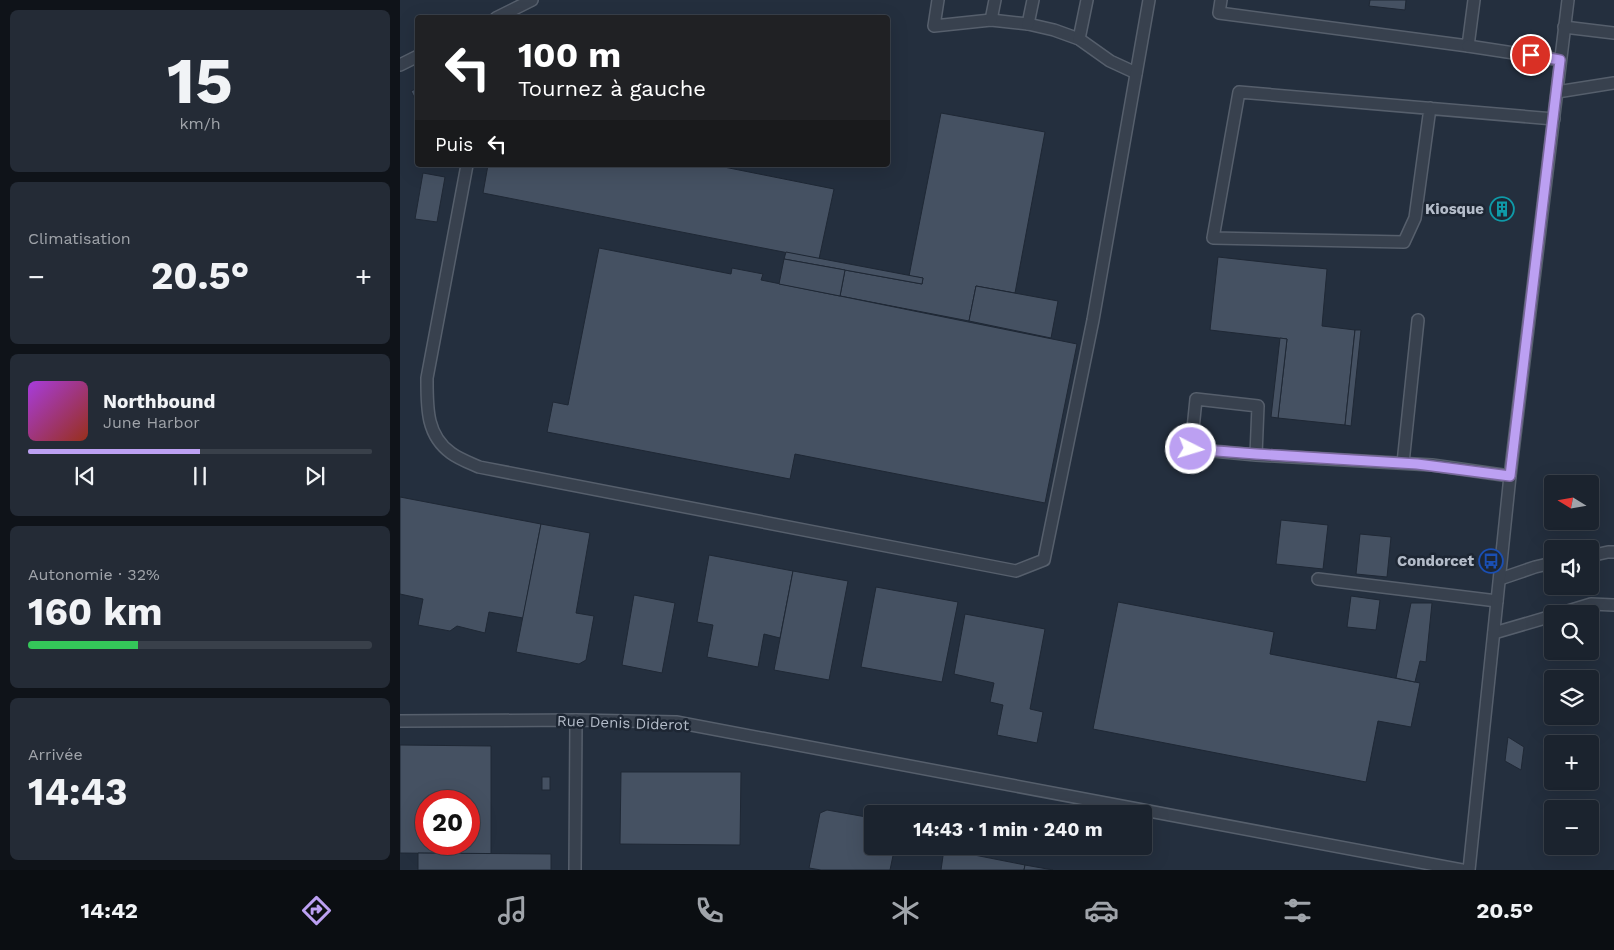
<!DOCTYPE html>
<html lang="fr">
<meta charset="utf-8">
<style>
:root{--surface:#1b232e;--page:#242b36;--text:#f1f3f6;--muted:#a0a4aa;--line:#39404a;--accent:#bca0f2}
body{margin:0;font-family:"Work Sans",sans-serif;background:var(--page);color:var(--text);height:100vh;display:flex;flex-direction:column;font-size:19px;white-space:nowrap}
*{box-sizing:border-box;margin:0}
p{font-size:16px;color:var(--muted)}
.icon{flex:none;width:28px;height:28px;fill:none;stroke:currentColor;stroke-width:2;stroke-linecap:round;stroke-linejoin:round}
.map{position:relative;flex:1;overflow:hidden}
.drawer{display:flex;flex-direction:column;gap:10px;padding:10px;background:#0f1319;width:400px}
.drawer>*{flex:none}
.hud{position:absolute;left:15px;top:15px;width:475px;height:152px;border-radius:5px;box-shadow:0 5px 20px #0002,0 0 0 1px var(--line);background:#202124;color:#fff;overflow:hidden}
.needle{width:32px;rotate:281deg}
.controls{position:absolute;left:1144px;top:475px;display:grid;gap:10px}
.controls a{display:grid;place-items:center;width:55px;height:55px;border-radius:5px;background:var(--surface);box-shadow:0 5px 20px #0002,0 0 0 1px var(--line);font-size:25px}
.speed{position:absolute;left:15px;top:790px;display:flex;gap:10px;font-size:25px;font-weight:700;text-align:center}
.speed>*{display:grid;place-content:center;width:65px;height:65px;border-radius:50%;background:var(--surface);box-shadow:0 5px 20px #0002,0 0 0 1px var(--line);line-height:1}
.speed .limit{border:8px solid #d22;background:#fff;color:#111}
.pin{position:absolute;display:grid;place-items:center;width:42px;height:42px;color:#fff;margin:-21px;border:2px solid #fff;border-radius:50%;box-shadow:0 1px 5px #0007}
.me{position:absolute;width:55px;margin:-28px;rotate:95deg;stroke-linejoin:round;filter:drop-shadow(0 0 4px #0008)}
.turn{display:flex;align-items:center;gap:18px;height:105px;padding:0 20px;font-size:22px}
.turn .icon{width:65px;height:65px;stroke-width:2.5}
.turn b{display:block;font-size:35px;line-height:42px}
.then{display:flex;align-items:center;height:48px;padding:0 20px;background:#0003;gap:10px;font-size:19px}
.big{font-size:38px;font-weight:700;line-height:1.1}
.drawer .card{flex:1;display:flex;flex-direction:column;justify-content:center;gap:8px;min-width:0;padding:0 18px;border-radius:8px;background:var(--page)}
.drawer .dial{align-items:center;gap:0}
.dial b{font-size:65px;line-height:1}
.song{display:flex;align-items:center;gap:15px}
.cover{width:60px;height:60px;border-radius:8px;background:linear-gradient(135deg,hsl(280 70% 55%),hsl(10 70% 35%))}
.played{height:5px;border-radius:2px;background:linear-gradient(90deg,var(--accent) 50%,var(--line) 50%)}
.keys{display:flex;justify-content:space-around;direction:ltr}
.heat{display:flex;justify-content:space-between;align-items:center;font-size:28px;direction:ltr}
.charge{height:8px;border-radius:4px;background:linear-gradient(90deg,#34c759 32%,var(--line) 0)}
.trip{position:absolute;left:464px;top:805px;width:288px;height:50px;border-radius:5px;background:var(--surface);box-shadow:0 5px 20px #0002,0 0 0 1px var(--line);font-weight:700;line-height:50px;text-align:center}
.tabs{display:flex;height:80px;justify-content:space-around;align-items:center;background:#0b0e12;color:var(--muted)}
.tabs .icon{width:35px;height:35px}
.tabs .active{color:var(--accent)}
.tabs b{font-size:22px;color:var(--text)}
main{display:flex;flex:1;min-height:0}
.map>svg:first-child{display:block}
.building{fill:#455162;stroke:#1f2835;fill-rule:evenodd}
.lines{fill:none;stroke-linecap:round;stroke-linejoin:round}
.lane-casing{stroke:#565f6c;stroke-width:14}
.lane{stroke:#38414e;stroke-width:11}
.route-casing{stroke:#7a689d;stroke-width:12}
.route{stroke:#bca0f2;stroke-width:9}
.labels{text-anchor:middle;stroke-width:5;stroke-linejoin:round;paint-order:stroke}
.poi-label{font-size:15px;font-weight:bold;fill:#b4bcc9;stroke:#1d2633;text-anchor:end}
.street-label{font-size:15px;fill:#b4bcc9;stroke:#1d2633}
</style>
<main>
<section class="drawer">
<div class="card dial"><b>15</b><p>km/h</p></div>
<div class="card"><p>Climatisation</p>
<div class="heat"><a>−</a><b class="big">20.5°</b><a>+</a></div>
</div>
<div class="card">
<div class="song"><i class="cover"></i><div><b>Northbound</b><p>June Harbor</p></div></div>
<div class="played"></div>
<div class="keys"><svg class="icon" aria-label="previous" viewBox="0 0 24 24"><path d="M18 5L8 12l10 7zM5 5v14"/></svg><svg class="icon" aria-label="pause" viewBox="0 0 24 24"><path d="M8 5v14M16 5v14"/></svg><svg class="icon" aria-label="next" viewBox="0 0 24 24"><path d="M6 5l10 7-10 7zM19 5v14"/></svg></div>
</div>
<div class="card"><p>Autonomie · 32%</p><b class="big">160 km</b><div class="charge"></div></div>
<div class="card"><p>Arrivée</p><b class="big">14:43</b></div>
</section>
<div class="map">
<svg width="1214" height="870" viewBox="0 0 1214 870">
<rect width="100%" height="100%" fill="#242f3e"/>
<!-- building -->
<g class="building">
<path d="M970 0H1006L1005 10 969 6Z"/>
<path d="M18 88V100L16 101 11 91Z"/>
<path d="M541 113 645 132 615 293 576 286 569 321 440 296 445 270 522 284 523 278 509 276Z"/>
<path d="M88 165H314L434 189 419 259 83 193Z"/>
<path d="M23 173 45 177 37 222 15 219Z"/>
<path d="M1099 197 1108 198 1105 222 1097 221Z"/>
<path d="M199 248 331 274 332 268 363 274 361 280 677 344 645 503 395 454 390 479 147 432 153 402 168 405Z"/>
<path d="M386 252 523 278 522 284 384 259Z"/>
<path d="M818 257 927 269 922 326 955 330 945 425 878 418 887 339 810 330Z"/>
<path d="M384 259 445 270 440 296 379 284Z"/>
<path d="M576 286 658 301 651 338 569 321Z"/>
<path d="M955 330H961L951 426 945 425Z"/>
<path d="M880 338 887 339 878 418 871 417Z"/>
<path d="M0 497 141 524 123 618 89 612 85 633 57 626 50 631 18 625 23 599 0 594Z"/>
<path d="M881 520 928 525 923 569 876 564Z"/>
<path d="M141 524 190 533 176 613 194 616 186 660 179 664 116 652Z"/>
<path d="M960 534 991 537 987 577 956 574Z"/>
<path d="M309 555 393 571 380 638 364 634 358 667 307 657 313 625 297 622Z"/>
<path d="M1193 566 1198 582 1190 584V567Z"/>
<path d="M393 571 448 581 429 680 374 670Z"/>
<path d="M1164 586H1182L1179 587 1180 592 1166 595Z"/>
<path d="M476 587 558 602 542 682 461 667Z"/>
<path d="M234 595 275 603 262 673 222 665Z"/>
<path d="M951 596 980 600 976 630 947 627Z"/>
<path d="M718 602 874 632 870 654 1020 683 1011 727 978 721 966 782 693 729Z"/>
<path d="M1011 603H1032L1026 662 1020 661 1015 682 996 678Z"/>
<path d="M565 614 645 629 630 709 643 712 637 743 597 735 603 705 590 702 594 683 554 674Z"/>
<path d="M1108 737 1124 747 1121 770 1105 761Z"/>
<path d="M0 745 91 746V854L0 853ZM26 801H69V844H26Z"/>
<path d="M221 772H341L340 845 220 844Z"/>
<rect x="142" y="777" width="8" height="13"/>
<path d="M427 810 472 818V846H495L490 870H421L409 868 420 813Z"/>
<path d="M544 849 625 865 624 870H541Z"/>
<path d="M18 853 151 854V870H18Z"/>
<path d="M625 865 653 870H624Z"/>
</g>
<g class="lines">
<!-- lane casing -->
<g class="lane-casing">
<g id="lane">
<path d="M538 0 534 26 591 20 628 24 654 30 679 39 710 61 736 73"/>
<path d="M821 0 819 13 1068 46 1074 0"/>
<path d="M96 18 132 0"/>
<path d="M591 20 595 0"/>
<path d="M628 24 633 0"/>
<path d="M1164 27 1214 33"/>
<path d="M679 39 687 0"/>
<path d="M1068 46 1160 60"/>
<path d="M0 65 18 56"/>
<path d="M1157 92 1214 83"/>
<path d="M1030 108 1015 218 1004 242 813 238 839 92 1154 119"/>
<path d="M67 165 27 378C27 407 26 435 51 453 59 459 70 463 79 467L616 571 644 560 693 320 749 0"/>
<path d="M856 455 791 449 796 399 858 406 856 455 1032 465 1110 476"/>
<path d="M1003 463 1018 320"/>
<path d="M1190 556 1208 552H1214"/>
<path d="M918 579 1097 601"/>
<path d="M1100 579 1135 567 1152 563"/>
<path d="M1158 614 1191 604 1214 605"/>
<path d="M1094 633 1152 616"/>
<path d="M0 721 176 720 276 722 1062 870"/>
<path d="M175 870 176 720"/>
<path d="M1069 870 1110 476 1168 0"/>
</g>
</g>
<!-- lane -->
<use href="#lane" class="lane"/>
</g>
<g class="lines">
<!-- route casing -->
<g class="route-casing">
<path id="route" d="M791 449 856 454 1017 464 1110 476 1160 60 1131 55"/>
</g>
<!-- route -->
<use href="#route" class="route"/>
</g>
<!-- icons -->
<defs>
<g id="building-ring" transform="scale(1.25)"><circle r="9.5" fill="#1d2633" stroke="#0f9aa8" stroke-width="1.5"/><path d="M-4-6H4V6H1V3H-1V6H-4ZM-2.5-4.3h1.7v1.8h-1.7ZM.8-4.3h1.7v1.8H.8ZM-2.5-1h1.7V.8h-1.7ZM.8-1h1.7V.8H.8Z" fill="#0f9aa8"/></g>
<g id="bus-ring" transform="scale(1.25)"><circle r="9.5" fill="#1d2633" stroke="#1a4fb4" stroke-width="1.5"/><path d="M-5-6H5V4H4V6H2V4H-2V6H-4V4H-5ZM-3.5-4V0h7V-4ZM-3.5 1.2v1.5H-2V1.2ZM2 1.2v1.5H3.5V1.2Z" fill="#1a4fb4"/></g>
</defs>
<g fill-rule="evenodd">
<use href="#building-ring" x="1102" y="209"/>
<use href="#bus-ring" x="1091" y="561"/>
</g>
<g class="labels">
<!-- poi labels -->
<g class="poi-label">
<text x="1084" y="214">Kiosque</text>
<text x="1074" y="566">Condorcet</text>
</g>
<!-- street labels -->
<g class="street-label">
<text transform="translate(223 723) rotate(2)" y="5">Rue Denis Diderot</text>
</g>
</g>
</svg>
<div class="controls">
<a><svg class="needle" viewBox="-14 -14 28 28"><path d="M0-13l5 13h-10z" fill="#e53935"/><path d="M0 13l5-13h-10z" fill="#a0a4aa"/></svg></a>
<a><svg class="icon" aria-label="sound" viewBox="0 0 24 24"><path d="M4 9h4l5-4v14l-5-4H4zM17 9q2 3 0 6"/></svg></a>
<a><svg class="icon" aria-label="search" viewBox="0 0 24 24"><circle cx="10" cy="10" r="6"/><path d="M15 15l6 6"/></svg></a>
<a><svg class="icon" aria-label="layers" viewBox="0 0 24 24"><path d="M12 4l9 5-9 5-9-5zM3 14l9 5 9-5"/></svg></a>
<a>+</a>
<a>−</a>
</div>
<div class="speed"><div class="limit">20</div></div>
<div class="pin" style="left:1131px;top:55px;background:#d93025"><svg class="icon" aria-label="arrive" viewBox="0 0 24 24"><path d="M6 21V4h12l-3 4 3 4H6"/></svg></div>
<svg class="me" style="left:791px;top:449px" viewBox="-20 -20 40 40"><circle r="17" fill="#bca0f2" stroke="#fff" stroke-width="3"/><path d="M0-11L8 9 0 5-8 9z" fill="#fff"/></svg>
<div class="trip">14:43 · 1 min · 240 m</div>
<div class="hud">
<div class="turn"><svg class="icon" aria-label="left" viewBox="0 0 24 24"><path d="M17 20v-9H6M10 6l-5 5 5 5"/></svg><div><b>100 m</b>Tournez à gauche</div></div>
<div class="then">Puis<svg class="icon" aria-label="left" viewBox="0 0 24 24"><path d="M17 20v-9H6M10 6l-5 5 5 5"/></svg></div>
</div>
</div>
</main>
<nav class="tabs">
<b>14:42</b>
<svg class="icon active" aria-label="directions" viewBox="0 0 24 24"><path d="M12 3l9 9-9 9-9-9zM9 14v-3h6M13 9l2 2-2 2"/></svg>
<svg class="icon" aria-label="music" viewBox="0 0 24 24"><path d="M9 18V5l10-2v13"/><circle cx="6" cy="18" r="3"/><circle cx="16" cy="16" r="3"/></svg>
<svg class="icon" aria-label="phone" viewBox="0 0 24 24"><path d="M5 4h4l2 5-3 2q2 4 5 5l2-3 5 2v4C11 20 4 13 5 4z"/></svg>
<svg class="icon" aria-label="climate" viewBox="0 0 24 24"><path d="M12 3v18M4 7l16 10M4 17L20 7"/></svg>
<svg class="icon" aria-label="car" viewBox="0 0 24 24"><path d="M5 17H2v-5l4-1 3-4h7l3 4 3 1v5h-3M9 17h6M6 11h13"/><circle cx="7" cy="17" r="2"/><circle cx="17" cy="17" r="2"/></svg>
<svg class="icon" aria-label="filters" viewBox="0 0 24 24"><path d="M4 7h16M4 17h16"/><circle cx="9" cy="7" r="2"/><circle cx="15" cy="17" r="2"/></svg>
<b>20.5°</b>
</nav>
